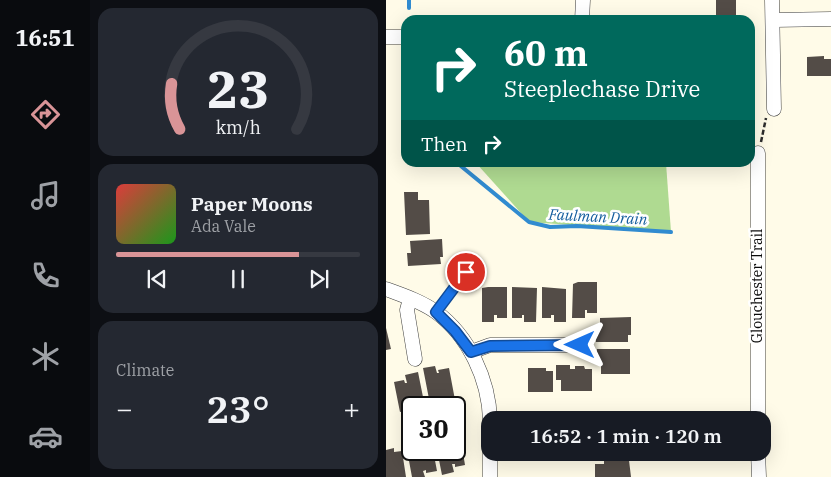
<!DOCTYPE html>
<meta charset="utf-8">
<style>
:root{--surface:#171b24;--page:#242831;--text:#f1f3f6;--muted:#9ea1a6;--line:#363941;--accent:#d99497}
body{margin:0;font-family:"IBM Plex Serif",serif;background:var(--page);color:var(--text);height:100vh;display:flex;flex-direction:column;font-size:19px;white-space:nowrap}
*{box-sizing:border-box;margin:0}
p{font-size:16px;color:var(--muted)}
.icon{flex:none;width:28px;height:28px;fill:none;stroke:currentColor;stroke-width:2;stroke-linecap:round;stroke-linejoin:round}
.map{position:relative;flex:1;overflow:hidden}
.panel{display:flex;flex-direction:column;gap:8px;padding:8px;background:#0d0f14;width:296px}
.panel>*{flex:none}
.guide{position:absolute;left:15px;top:15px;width:354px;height:152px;border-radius:15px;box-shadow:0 5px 20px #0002;background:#00695c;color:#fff;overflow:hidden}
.speed{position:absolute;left:15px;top:396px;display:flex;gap:10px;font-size:25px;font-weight:700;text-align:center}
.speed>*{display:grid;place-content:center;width:65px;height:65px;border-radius:50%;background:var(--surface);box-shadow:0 5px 20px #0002;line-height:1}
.speed .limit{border:2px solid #111;border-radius:8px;background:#fff;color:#111}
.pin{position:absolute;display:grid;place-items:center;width:42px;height:42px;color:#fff;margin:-21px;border:2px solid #fff;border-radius:50%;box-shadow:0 1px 5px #0007}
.me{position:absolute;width:55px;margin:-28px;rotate:270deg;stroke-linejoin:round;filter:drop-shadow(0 0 4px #0008)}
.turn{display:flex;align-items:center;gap:18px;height:105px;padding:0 20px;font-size:22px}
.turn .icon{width:65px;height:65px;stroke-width:2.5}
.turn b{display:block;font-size:35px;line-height:42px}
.then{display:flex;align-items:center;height:48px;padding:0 20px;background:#0003;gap:10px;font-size:19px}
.big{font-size:38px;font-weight:600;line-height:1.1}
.panel .card{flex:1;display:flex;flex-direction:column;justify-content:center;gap:8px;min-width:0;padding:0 18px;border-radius:15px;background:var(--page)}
.panel .dial{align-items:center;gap:0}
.dial svg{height:130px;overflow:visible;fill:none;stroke:var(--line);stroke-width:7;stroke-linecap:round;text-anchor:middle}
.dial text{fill:var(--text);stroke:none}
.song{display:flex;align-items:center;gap:15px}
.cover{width:60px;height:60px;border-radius:8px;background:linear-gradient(135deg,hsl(0 70% 55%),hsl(120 70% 35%))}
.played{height:5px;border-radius:2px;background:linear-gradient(90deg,var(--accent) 75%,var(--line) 75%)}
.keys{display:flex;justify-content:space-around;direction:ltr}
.heat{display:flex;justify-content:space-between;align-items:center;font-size:28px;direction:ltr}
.trip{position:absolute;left:95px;top:411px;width:290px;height:50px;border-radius:15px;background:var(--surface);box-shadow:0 5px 20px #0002;font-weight:600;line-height:50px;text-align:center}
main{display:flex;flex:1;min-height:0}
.tab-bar{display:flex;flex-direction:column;width:90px;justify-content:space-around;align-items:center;background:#090b0e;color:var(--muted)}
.tab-bar .icon{width:35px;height:35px}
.tab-bar .on{color:var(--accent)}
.tab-bar b{font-size:22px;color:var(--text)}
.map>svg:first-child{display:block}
.forest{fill:#afda91}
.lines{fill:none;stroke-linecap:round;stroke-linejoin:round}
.stream{stroke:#318bd0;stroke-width:4}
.building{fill:#534c47}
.service-casing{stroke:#3d3d3d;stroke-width:8}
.minor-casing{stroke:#3d3d3d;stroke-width:15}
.path{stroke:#2c2c2c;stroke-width:2.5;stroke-dasharray:5 2.5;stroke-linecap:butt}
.service{stroke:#fff;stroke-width:7}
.minor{stroke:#fff;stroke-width:14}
.route-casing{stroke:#114b97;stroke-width:12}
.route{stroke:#1a73e8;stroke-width:9}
.labels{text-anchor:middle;stroke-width:5;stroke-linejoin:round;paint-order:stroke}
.street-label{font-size:14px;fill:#0a0a0a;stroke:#fff}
.water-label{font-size:15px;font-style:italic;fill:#125c9d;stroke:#fff}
</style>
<main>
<nav class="tab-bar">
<b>16:51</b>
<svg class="icon on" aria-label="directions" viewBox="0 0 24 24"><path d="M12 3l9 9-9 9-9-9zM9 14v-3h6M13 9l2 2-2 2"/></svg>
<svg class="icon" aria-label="music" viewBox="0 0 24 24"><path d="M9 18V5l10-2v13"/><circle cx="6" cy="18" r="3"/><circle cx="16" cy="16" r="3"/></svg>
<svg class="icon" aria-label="phone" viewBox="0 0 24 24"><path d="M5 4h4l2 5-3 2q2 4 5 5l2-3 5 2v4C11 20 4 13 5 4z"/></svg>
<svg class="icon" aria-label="climate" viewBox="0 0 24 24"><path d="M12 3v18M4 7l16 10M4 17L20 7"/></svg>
<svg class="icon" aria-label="car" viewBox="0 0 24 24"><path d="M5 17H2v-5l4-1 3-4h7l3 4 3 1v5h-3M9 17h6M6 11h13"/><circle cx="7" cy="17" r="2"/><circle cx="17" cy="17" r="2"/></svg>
</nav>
<section class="panel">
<div class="card dial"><svg viewBox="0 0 100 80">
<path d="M14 69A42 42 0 1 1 86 69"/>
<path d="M14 69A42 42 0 0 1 9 41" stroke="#d99497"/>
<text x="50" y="56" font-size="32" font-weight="700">23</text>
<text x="50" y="72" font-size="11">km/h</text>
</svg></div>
<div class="card">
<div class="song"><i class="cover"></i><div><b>Paper Moons</b><p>Ada Vale</p></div></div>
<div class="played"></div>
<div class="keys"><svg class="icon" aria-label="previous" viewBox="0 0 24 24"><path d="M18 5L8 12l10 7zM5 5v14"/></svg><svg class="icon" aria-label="pause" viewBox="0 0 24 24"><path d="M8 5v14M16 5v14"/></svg><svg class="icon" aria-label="next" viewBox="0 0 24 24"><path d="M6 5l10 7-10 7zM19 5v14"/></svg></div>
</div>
<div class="card"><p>Climate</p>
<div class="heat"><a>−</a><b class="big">23°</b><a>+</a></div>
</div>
</section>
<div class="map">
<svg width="445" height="477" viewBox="0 0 445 477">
<rect width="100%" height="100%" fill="#fffbe8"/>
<!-- forest -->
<path class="forest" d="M90 163H280L285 232 143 222Z"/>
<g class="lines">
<!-- stream -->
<g class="stream">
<path d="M23 0V8"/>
<path d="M70 162 143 222 164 227 191 226 285 232"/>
</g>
</g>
<!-- building -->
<g class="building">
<rect x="330" y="0" width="20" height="20"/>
<path d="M438 56V59H445V76H421V57Z"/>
<path d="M18 192H32V200H43L44 234 20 235Z"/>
<path d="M56 239 57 257H54L55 264 22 266 21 253H25L24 241Z"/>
<path d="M192 282H211V313H201V310H199V318H186L187 284Z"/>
<path d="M102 287H121V318H111V315H108V322H96V288Z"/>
<path d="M126 287 151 288 150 322H138V315H136V318H126Z"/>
<path d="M156 287 180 289V322H168V315H165V318H156Z"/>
<path d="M245 317V335H242V342H210L209 330H214V318Z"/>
<path d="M0 328 5 349 0 350Z"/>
<path d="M211 349H244V374H215V362H211Z"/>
<path d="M170 365H184V369H189V366H198L199 369H206V391H175V380H170Z"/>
<path d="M49 366 51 373H53L52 370 63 368 69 400 44 404 37 368Z"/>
<path d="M142 368H160V371H167V392H142Z"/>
<path d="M32 372 39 407 26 408V409L14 412 8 382 18 380 19 383H21L19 375Z"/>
<path d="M74 435 79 465 69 467V464H66L68 472 56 475 51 450H69V436Z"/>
<path d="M8 448V452L16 451 20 477H0V450Z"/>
<path d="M26 449 47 450 51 471 40 473V470L37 471 39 477H26L21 450Z"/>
<rect x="138" y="452" width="12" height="6"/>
<rect x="167" y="452" width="13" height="5"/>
<path d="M218 452H242L245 477H209V464H218Z"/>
</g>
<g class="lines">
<!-- service casing -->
<g class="service-casing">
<path id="service" d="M50 312 90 259"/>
</g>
<!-- minor casing -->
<g class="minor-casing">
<g id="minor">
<path d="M386 0 388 109"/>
<path d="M196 20 197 0"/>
<path d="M388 20 445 19"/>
<path d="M0 37H20"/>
<path d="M0 289C16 295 35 301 50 312 83 336 103 380 104 420"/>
<path d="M24 299 21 310 29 359"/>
<path d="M85 352 104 345H194"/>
<path d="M372 420V153"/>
<path d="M372 452 373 477"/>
<path d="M104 477V449"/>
</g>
</g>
<!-- path -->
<path class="path" d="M375 142 380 118"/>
<!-- service -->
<use href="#service" class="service"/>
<!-- minor -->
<use href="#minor" class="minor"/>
</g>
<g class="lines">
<!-- route casing -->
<g class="route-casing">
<path id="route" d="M80 272 50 312 69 331 85 352 104 346 194 345"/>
</g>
<!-- route -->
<use href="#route" class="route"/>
</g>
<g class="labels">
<!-- street labels -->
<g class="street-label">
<text transform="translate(371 286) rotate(-90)" y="5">Glouchester Trail</text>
</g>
<!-- water labels -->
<g class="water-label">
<text transform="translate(212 217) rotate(3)" y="5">Faulman Drain</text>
</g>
</g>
</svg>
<div class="speed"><div class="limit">30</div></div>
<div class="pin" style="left:80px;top:272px;background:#d93025"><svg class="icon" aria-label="arrive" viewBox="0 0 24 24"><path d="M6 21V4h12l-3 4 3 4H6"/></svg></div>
<svg class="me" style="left:194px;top:345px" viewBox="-20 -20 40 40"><path d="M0-17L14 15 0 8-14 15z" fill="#1a73e8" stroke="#fff" stroke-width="4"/></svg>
<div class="trip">16:52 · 1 min · 120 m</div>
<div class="guide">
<div class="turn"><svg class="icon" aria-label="right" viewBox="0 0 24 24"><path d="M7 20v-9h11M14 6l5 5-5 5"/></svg><div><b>60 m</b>Steeplechase Drive</div></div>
<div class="then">Then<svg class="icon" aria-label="right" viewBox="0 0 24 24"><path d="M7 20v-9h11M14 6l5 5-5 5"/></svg></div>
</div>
</div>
</main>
